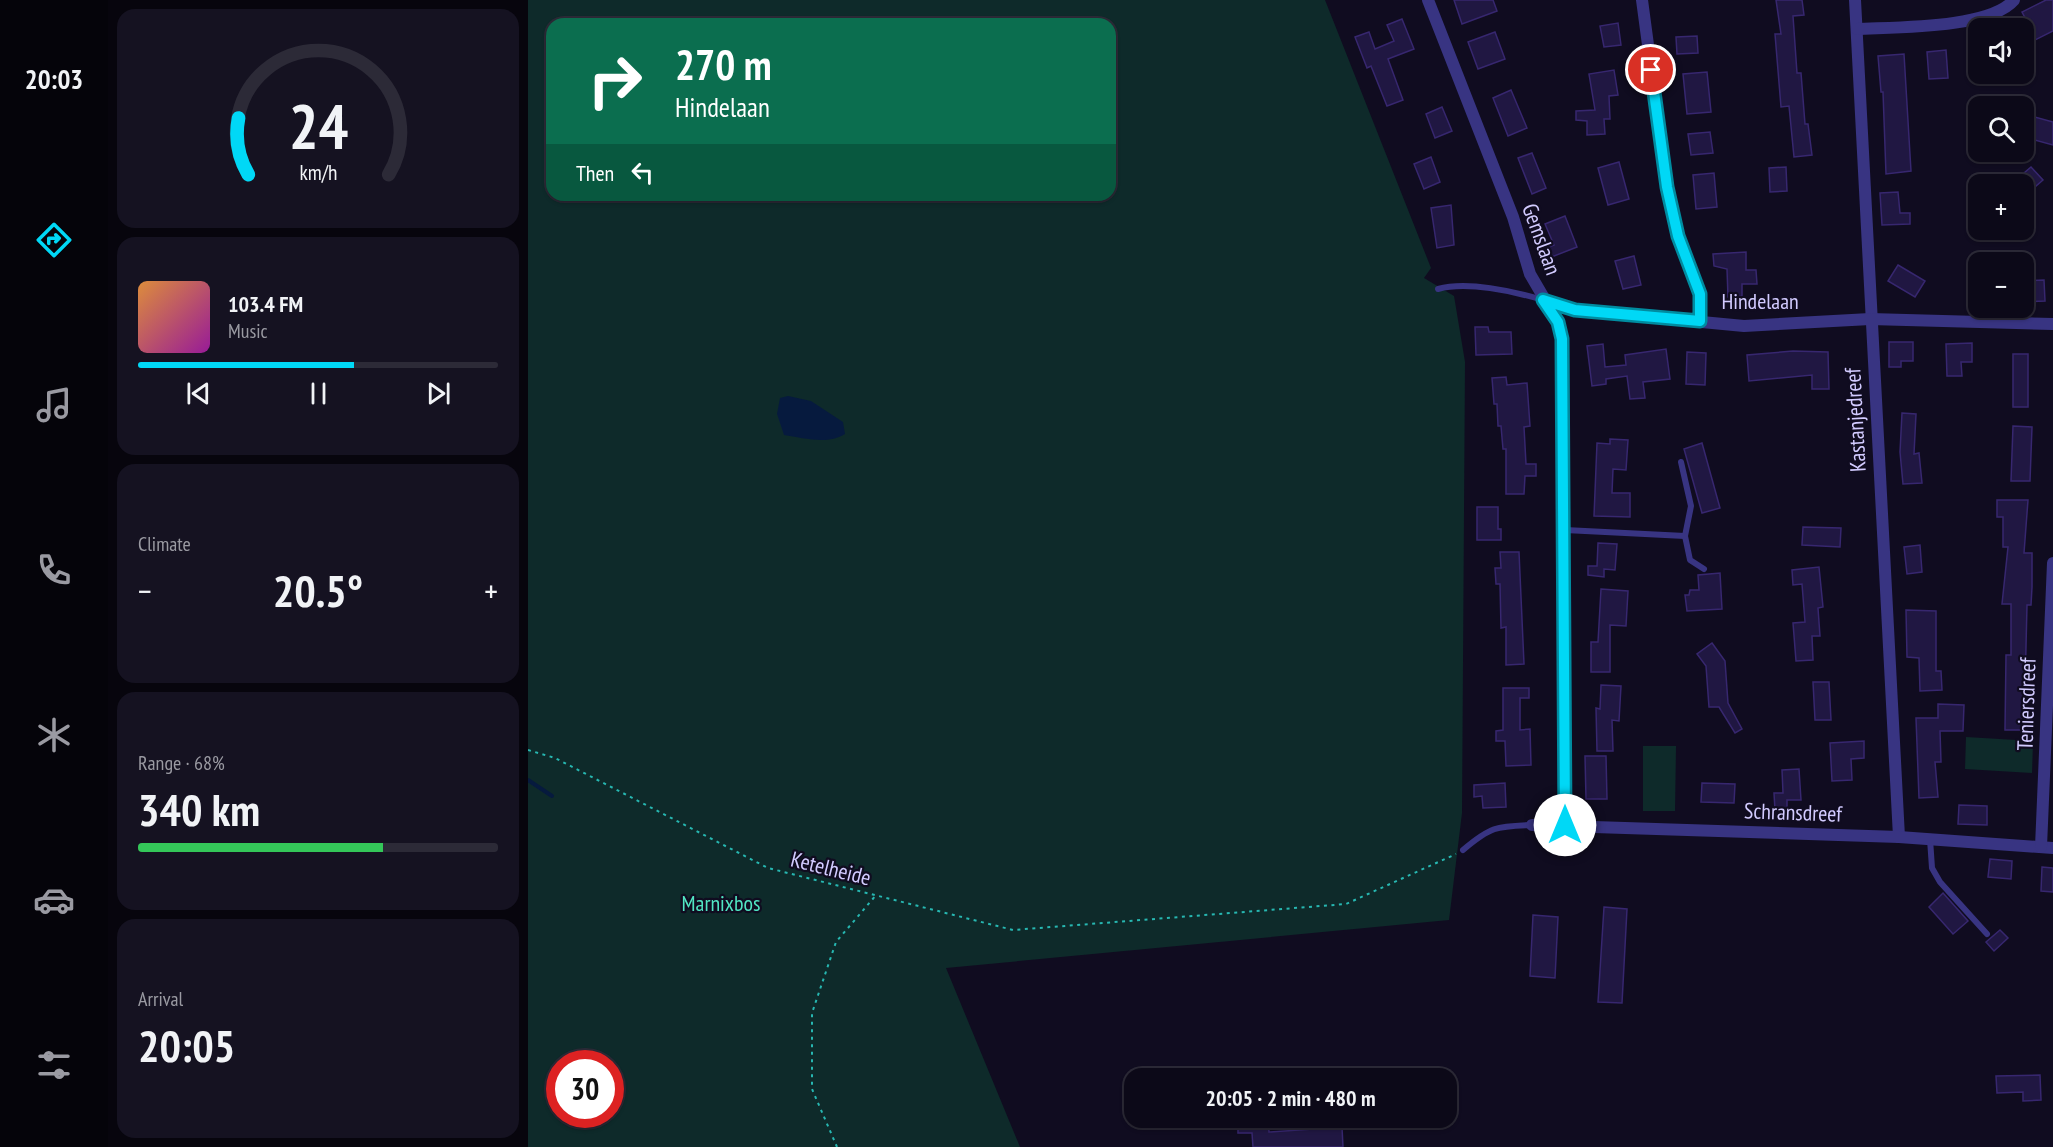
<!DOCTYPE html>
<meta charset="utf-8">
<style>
:root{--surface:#0c0918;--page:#151221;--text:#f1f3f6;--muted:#9a9aa2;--line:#2c2a37;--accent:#00d8f6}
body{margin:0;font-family:"PT Sans Narrow",sans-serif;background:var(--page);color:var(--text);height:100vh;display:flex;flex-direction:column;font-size:22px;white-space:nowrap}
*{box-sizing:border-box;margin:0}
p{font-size:20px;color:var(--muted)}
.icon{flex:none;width:33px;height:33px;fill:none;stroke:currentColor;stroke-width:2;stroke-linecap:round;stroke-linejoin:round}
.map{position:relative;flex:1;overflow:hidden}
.sheet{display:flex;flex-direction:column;gap:9px;padding:9px;background:#07050d;width:420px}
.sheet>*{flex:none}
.top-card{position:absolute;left:18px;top:18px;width:570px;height:183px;border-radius:18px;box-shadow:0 2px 4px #0004,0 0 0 2px var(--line);background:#0b6e4f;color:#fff;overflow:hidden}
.tools{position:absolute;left:1440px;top:18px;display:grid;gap:12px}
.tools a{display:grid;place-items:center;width:66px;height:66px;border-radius:12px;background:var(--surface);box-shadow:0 2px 4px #0004,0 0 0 2px var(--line);font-size:30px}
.speed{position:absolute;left:18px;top:1050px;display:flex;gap:12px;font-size:30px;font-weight:700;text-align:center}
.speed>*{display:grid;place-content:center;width:78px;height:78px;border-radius:50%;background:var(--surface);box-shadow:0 2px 4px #0004,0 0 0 2px var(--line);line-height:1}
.speed .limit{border:9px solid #d22;background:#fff;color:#111}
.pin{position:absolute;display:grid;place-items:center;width:51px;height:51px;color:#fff;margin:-26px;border:3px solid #fff;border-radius:50%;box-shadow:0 2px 6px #0007}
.me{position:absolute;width:66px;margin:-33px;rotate:0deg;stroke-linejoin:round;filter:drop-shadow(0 0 4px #0008)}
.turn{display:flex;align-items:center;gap:21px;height:126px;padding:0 30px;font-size:27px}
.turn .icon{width:78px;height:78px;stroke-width:2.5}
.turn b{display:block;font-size:42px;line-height:51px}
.then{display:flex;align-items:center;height:57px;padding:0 30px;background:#0003;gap:12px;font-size:22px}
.big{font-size:45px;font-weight:600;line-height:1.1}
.sheet .card{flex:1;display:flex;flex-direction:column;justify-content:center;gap:9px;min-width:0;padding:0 21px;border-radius:18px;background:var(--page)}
.sheet .dial{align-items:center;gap:0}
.dial svg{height:156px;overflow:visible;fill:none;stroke:var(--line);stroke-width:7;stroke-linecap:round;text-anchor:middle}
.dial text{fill:var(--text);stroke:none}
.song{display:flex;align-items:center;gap:18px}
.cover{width:72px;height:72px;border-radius:9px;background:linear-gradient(135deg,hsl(30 70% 55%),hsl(300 70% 35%))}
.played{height:6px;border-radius:3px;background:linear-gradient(90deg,var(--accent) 60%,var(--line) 60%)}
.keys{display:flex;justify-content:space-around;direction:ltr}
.heat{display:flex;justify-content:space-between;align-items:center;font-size:33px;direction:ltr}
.charge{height:9px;border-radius:4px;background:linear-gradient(90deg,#34c759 68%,var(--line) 0)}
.trip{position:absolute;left:596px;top:1068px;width:333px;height:60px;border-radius:18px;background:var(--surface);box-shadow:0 2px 4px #0004,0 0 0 2px var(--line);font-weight:600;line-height:60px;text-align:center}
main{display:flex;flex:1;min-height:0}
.menu{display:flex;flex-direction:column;width:108px;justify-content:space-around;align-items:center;background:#05040a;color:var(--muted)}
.menu .icon{width:42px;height:42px}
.menu .selected{color:var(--accent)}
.menu b{font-size:27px;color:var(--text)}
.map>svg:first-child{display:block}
.green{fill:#0e2a2a;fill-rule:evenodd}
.water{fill:#061a3e}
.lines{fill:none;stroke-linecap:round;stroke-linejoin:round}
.stream{stroke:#061a3e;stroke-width:4}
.building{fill:#201742;stroke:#37276f;stroke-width:1.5}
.path{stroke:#27b7b1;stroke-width:2;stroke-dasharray:3 4.5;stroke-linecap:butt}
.lane{stroke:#383482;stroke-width:6}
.street{stroke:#383482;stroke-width:12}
.route-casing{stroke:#008ca0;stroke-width:15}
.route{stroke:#00d8f6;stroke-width:10}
.labels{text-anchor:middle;stroke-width:4.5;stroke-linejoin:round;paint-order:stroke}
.street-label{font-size:22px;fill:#d2cbff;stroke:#100c20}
.park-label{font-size:22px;fill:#51e5c3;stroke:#100c20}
</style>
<main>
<nav class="menu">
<b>20:03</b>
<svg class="icon selected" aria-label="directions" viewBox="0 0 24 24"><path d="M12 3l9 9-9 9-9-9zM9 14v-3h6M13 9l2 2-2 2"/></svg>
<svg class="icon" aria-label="music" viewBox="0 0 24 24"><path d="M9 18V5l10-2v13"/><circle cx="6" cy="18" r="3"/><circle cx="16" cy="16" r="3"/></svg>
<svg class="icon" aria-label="phone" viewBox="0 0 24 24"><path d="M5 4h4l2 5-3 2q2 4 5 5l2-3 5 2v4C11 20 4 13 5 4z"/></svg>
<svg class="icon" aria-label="climate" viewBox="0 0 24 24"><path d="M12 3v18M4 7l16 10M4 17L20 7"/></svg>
<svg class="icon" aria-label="car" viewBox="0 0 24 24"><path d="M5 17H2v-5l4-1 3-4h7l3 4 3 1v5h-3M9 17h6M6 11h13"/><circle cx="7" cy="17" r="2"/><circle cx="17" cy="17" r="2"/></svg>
<svg class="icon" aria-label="filters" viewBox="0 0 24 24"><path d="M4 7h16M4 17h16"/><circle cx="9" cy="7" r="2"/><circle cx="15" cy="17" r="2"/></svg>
</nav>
<section class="sheet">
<div class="card dial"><svg viewBox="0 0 100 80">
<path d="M14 69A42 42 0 1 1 86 69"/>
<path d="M14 69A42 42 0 0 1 9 40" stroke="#00d8f6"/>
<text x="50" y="56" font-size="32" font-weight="700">24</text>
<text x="50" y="72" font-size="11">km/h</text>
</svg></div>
<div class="card">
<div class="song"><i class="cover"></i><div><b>103.4 FM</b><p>Music</p></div></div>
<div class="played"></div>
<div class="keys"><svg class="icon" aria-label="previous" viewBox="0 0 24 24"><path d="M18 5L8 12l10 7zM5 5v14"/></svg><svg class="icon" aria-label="pause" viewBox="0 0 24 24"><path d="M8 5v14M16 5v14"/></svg><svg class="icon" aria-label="next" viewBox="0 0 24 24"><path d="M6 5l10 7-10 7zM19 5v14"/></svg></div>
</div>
<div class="card"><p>Climate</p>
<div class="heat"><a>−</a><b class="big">20.5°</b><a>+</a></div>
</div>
<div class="card"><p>Range · 68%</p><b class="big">340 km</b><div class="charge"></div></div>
<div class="card"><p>Arrival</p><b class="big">20:05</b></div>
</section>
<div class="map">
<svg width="1525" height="1147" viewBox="0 0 1525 1147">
<rect width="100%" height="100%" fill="#100c20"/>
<!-- green -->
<g class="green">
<path d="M0 0H797L903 268 896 278 926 296 937 362 934 813 921 920 418 968 492 1147H0ZM24 24H582V195H24ZM32 1064H82V1114H32Z"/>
<path d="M1438 737 1505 741 1504 773 1437 769Z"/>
<path d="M1115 746H1148L1147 811H1115Z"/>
</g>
<!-- water -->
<path class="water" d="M260 396 283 401 315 422 317 434C300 445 275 438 256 435L249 414 252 398Z"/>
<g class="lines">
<!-- stream -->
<path class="stream" d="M0 780 24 796"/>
</g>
<!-- building -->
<g class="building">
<path d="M926 0H965L969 11 934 24Z"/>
<path d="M1248 0H1274L1276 15 1265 16 1269 73H1273L1277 124H1280L1284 155 1266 157 1261 106 1253 107 1247 34H1253Z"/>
<path d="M1518 0H1525V31L1499 44 1496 28 1501 25 1494 12Z"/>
<path d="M874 19 886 49 860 59 875 100 859 106 843 66 839 68 827 37 841 32 847 49 866 41 859 25Z"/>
<path d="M1090 23 1093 45 1076 47 1072 26Z"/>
<path d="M967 32 977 59 950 69 940 42Z"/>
<path d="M1169 36 1170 53 1149 54 1148 37Z"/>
<path d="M1418 50 1420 78 1401 79 1399 52Z"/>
<path d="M1376 54 1383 171 1358 174 1355 92H1353L1350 56Z"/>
<path d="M1086 70 1090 95 1081 96 1082 119H1076L1077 134 1059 135V121L1048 120V111L1067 110 1061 74Z"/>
<path d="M1179 72 1183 112 1159 114 1155 74Z"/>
<path d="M983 90 999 128 980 136 965 98Z"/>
<path d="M914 107 924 131 907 138 898 114Z"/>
<path d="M1496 114 1525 122V145L1496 137Z"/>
<path d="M1182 132 1185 153 1163 155 1160 134Z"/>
<path d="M1004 153 1018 188 1004 194 990 158Z"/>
<path d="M903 157 912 182 896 189 886 164Z"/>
<path d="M1091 162 1101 199 1080 205 1070 168Z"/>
<path d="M1258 167 1259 191 1242 192 1241 168Z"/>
<path d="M1503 167 1515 180 1501 192 1489 179Z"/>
<path d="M1186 173 1189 207 1168 209 1165 175Z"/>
<path d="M1370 192 1372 213H1382V224L1354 225 1352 193Z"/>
<path d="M923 205 926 245 909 248 903 208Z"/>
<path d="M1037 216 1049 247 1021 258 1018 248 1026 245 1017 224Z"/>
<path d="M1218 252V270H1228L1229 284H1214V296L1200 297 1199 269 1186 266 1185 254Z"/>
<path d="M1106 256 1113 285 1095 289 1087 261Z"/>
<path d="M1370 265 1397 281 1387 297 1360 281Z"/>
<path d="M1516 280 1517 301 1496 302V281Z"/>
<path d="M947 327H960L961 332H983L984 354 948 355Z"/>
<path d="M1361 342H1385V361H1373V367H1361Z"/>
<path d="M1444 343V362H1433L1434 376H1419L1418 344Z"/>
<path d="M1075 344 1077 367 1098 365 1097 355 1138 349 1142 379 1115 382 1117 398 1102 399 1099 376 1078 379V384L1064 386 1059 346Z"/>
<path d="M1265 351 1300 352 1301 389H1284V375L1221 381 1219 355Z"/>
<path d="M1159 352 1178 353 1177 385 1158 384Z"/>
<rect x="1485" y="354" width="15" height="53"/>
<path d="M978 377 979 385 999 383 1002 426 996 427 998 464H1008V476H997L996 494H978V449H975L973 426H970L969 404H966L964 378Z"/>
<path d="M1374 413 1388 414 1386 454 1391 453 1394 483 1375 484 1372 452Z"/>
<path d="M1485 426 1504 427 1502 481H1483Z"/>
<path d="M1082 439 1100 440 1098 470 1085 469 1084 493H1102V517L1066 516 1069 443 1082 444Z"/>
<path d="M1174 443 1192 508 1174 513 1156 449Z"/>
<path d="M1469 500H1500L1496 553H1504V587L1503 605H1499L1496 730H1477L1478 655H1483V604H1474L1480 547H1475V517H1469Z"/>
<path d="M949 507H970V529H973V540H949Z"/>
<path d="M1275 527 1313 528 1312 547 1274 545Z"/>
<path d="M1070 543 1089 544 1087 570 1076 569V577L1060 575V566H1069Z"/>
<path d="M1392 545 1394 572 1379 574 1376 547Z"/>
<path d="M972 552H991L996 664 978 665V627L973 628 972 584H968L967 568H973Z"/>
<path d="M1291 567 1295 607 1290 608 1292 636H1284L1285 660 1268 661 1265 623 1277 622 1274 584 1265 585 1264 570Z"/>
<path d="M1192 573 1194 609 1159 611 1157 595H1161L1162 590H1171L1170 575Z"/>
<path d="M1073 589 1100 591 1098 626 1082 625V672H1063V642H1070Z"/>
<path d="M1378 610 1408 611V671H1413L1414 690 1392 691 1391 658 1379 657Z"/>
<path d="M1184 643 1197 661 1200 703 1214 729 1207 733 1191 707H1181L1178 666 1169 654Z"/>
<path d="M1285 682H1301L1303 720H1287Z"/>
<path d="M1073 685 1093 686 1091 721 1084 720 1085 751H1069L1068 708 1072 709Z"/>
<path d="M975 688H1001V698H992V730L1002 729 1003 765 978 766 977 741H968V731L975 730Z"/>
<path d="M1410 704 1436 705 1435 731H1412L1413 762H1407L1410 797 1391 798 1388 718H1410Z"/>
<path d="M1336 741V758L1323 759 1324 780 1304 781 1302 743Z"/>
<path d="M1057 756H1078L1079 799H1058Z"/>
<path d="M1271 769 1273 800H1259V810H1247L1246 793H1255L1254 770Z"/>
<path d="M977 783 978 807 955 808 954 796 946 797V785Z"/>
<path d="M1174 783 1207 784 1206 803 1173 802Z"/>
<path d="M1431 805 1459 806V825L1430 824Z"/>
<path d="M1462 859 1484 861 1483 879 1460 877Z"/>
<path d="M1514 867 1525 868V892L1513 891Z"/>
<path d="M1415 893 1440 921 1425 934 1401 907Z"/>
<path d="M1076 907 1099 909 1094 1003 1070 1002Z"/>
<path d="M1005 915 1030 917 1027 978 1002 976Z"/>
<path d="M1472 930 1480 938 1466 951 1458 942Z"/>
<path d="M1512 1075 1513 1100 1495 1101V1092L1469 1093 1468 1076Z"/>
<path d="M723 1118H740L741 1132 814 1127 815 1147H725L724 1133H710V1123H724Z"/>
</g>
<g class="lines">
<!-- path -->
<g class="path">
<path d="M0 750 27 758 240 868 485 930 818 904 928 854"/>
<path d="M309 1147 284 1089V1013L308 942 349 894"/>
</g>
<!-- lane -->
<g class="lane">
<path d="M910 289C939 281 985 291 1015 300"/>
<path d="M1153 462 1163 506 1157 536 1162 560 1176 569"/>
<path d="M1037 530 1157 536"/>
<path d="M1402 839 1404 868 1412 882 1459 934"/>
<path d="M935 850C962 827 968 826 1004 825"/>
</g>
<!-- street -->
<g class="street">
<path d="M900 0 985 217 1002 274 1030 322 1034 339 1037 825"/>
<path d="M1114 0 1139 187 1150 236 1172 294V321"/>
<path d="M1327 0 1371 837"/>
<path d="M1329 29C1366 27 1461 29 1486 0"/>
<path d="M1015 300 1047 310 1216 326 1342 319 1525 324"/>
<path d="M1004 825 1371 837 1525 848"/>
<path d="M1513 847 1525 563"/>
</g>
</g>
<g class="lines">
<!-- route casing -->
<g class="route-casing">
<path id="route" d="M1037 825 1034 339 1030 322 1015 300 1047 310 1172 321V294L1150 236 1139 187 1123 70"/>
</g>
<!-- route -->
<use href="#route" class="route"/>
</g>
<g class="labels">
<!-- street labels -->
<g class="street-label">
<text transform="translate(1014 239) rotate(70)" y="8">Gemslaan</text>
<text x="1232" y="309">Hindelaan</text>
<text transform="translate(1327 420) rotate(-93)" y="8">Kastanjedreef</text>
<text transform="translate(1498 704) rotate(-88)" y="8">Teniersdreef</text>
<text transform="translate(1265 812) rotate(2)" y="8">Schransdreef</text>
<text transform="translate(303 868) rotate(14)" y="8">Ketelheide</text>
</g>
<!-- park labels -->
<g class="park-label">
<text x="193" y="911">Marnixbos</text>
</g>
</g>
</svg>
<div class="tools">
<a><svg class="icon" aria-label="sound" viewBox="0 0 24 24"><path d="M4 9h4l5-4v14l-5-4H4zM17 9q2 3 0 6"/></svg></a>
<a><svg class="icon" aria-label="search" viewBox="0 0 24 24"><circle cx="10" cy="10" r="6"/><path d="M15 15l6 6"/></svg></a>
<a>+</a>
<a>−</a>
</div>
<div class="speed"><div class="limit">30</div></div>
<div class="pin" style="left:1123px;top:70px;background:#d93025"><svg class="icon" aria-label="arrive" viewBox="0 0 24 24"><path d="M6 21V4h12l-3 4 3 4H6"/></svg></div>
<svg class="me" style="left:1037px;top:825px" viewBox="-20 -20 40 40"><circle r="19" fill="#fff"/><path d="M0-13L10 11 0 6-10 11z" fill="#00d8f6"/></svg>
<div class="trip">20:05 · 2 min · 480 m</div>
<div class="top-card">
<div class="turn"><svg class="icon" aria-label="right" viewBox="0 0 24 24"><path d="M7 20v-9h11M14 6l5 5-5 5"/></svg><div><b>270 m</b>Hindelaan</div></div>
<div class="then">Then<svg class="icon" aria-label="left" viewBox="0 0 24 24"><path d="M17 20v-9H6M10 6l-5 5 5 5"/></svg></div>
</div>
</div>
</main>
